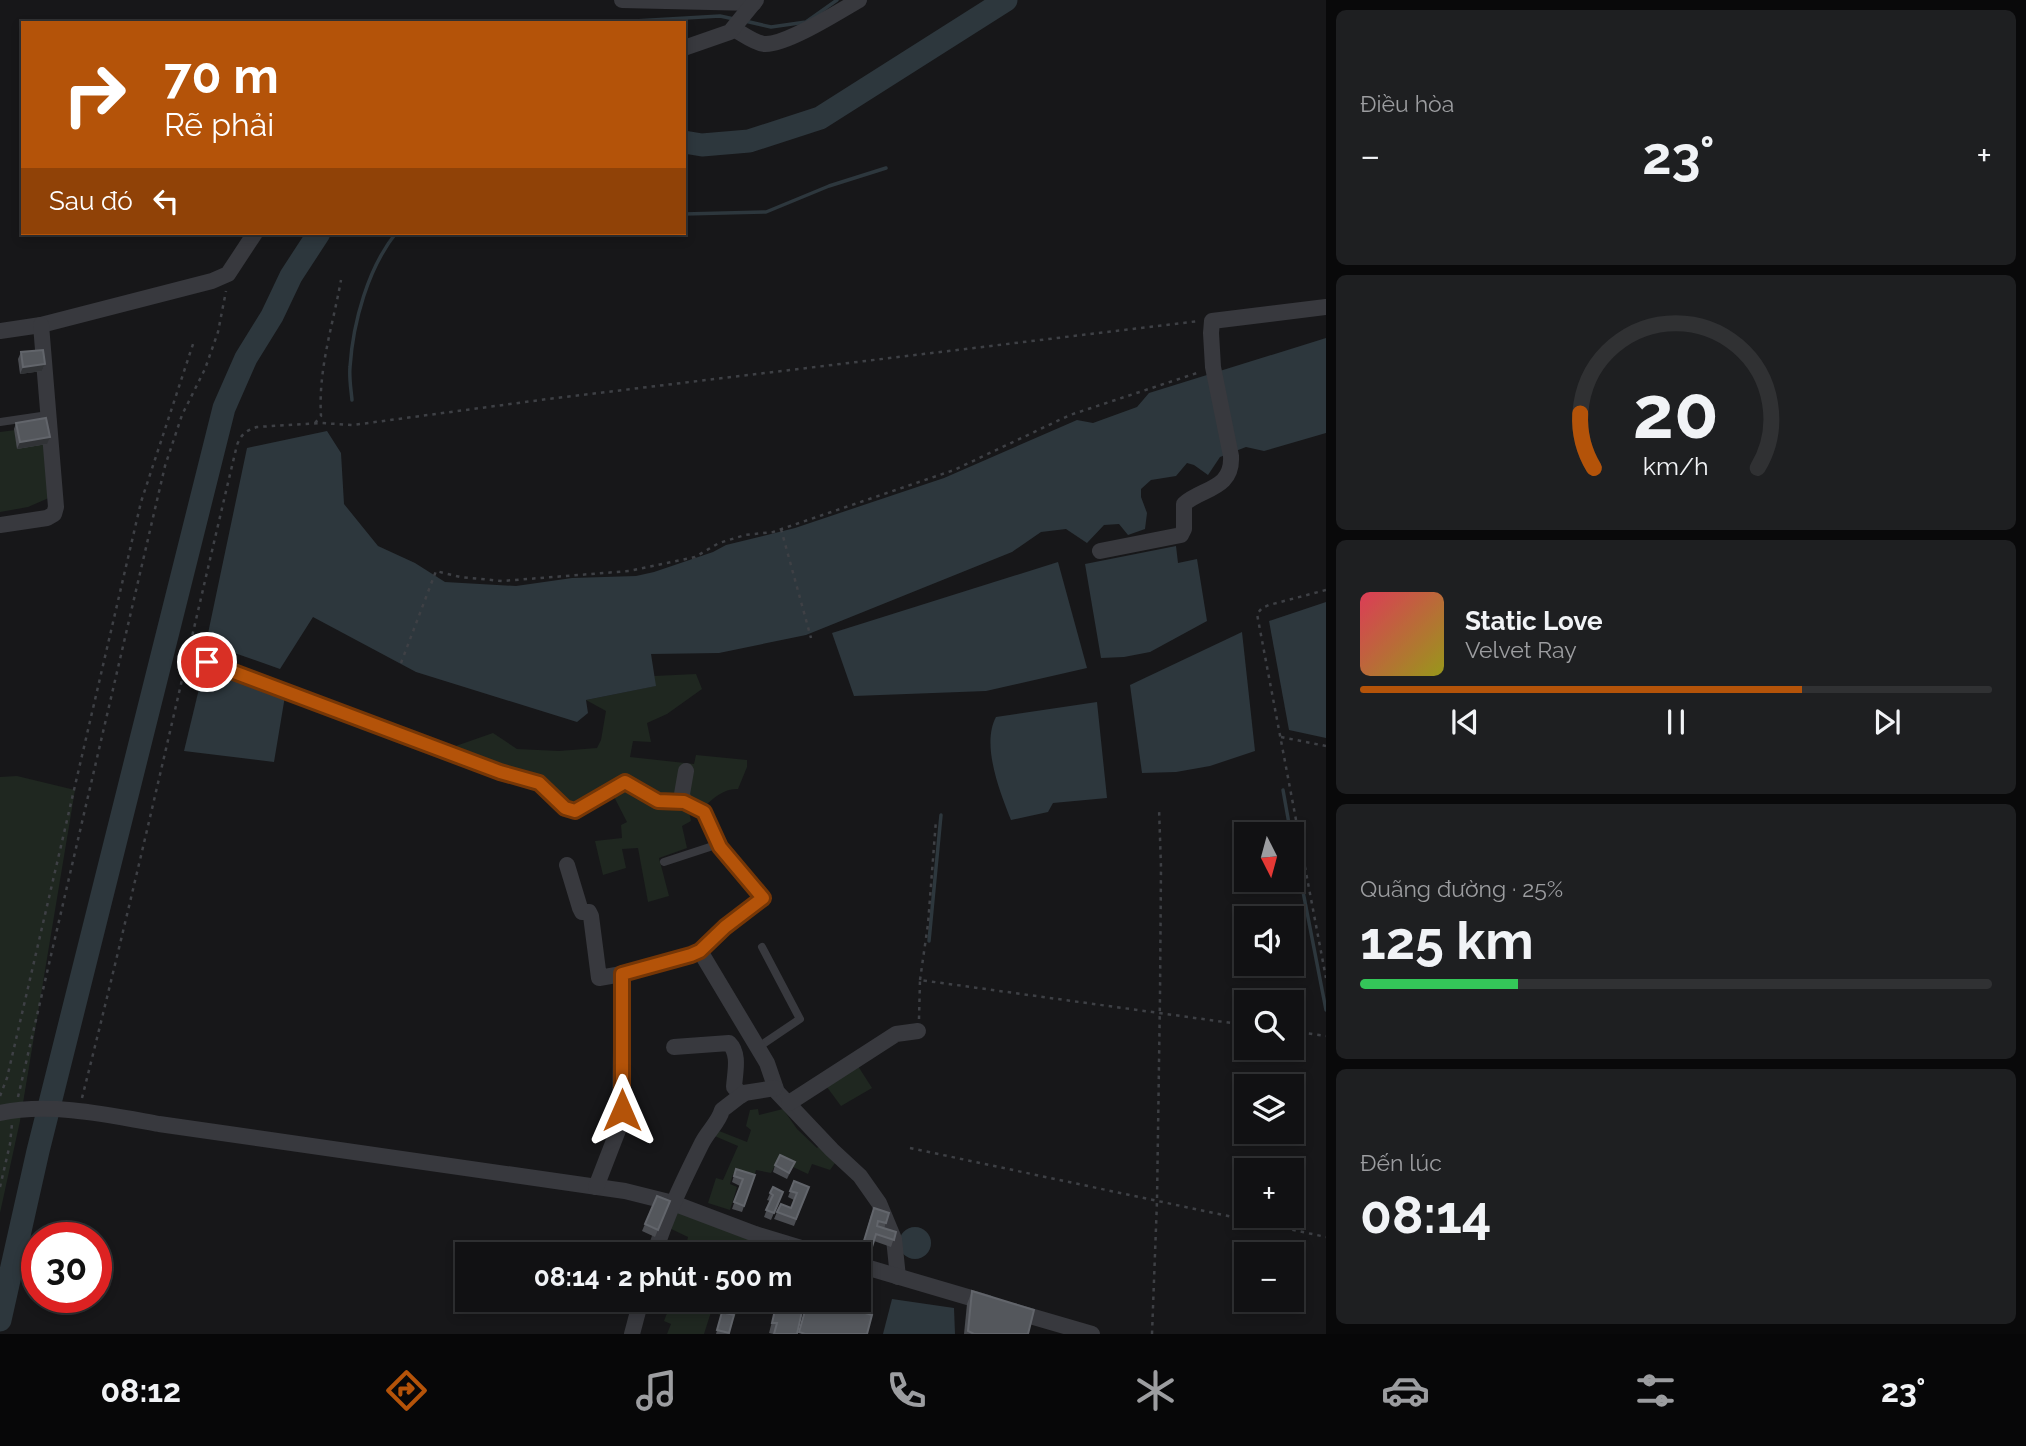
<!DOCTYPE html>
<html lang="vi">
<meta charset="utf-8">
<style>
:root{--surface:#111113;--page:#1e1f21;--text:#f1f3f6;--muted:#9c9da0;--line:#303133;--accent:#b45309}
body{margin:0;font-family:Raleway,sans-serif;background:var(--page);color:var(--text);height:100vh;display:flex;flex-direction:column;font-size:26px;white-space:nowrap}
*{box-sizing:border-box;margin:0}
p{font-size:23px;color:var(--muted)}
.icon{flex:none;width:38px;height:38px;fill:none;stroke:currentColor;stroke-width:2;stroke-linecap:round;stroke-linejoin:round}
.map{position:relative;flex:1;overflow:hidden}
.side{display:flex;flex-direction:column;gap:10px;padding:10px;background:#09090a;width:700px}
.side>*{flex:none}
.banner{position:absolute;left:21px;top:21px;width:665px;height:214px;border-radius:0px;box-shadow:0 4px 10px #0003,0 0 0 2px var(--line);background:#b45309;color:#fff;overflow:hidden}
.needle{width:46px;rotate:174deg}
.fabs{position:absolute;left:1234px;top:822px;display:grid;gap:14px}
.fabs a{display:grid;place-items:center;width:70px;height:70px;border-radius:0px;background:var(--surface);box-shadow:0 4px 10px #0003,0 0 0 2px var(--line);font-size:35px}
.speed{position:absolute;left:21px;top:1222px;display:flex;gap:14px;font-size:35px;font-weight:700;text-align:center}
.speed>*{display:grid;place-content:center;width:91px;height:91px;border-radius:50%;background:var(--surface);box-shadow:0 4px 10px #0003,0 0 0 2px var(--line);line-height:1}
.speed .limit{border:10px solid #d22;background:#fff;color:#111}
.pin{position:absolute;display:grid;place-items:center;width:60px;height:60px;color:#fff;margin:-30px;border:4px solid #fff;border-radius:50%;box-shadow:0 2px 7px #0007}
.me{position:absolute;width:77px;margin:-38px;rotate:0deg;stroke-linejoin:round;filter:drop-shadow(0 0 5px #0008)}
.turn{display:flex;align-items:center;gap:24px;height:147px;padding:0 28px;font-size:32px}
.turn .icon{width:91px;height:91px;stroke-width:2.5}
.turn b{display:block;font-size:49px;line-height:60px}
.then{display:flex;align-items:center;height:66px;padding:0 28px;background:#0003;gap:14px;font-size:26px}
.big{font-size:52px;font-weight:700;line-height:1.1}
.side .widget{flex:1;display:flex;flex-direction:column;justify-content:center;gap:10px;min-width:0;padding:0 24px;border-radius:10px;background:var(--page)}
.side .dial{align-items:center;gap:0}
.dial svg{height:182px;overflow:visible;fill:none;stroke:var(--line);stroke-width:7;stroke-linecap:round;text-anchor:middle}
.dial text{fill:var(--text);stroke:none}
.song{display:flex;align-items:center;gap:21px}
.cover{width:84px;height:84px;border-radius:10px;background:linear-gradient(135deg,hsl(350 70% 55%),hsl(60 70% 35%))}
.played{height:7px;border-radius:4px;background:linear-gradient(90deg,var(--accent) 70%,var(--line) 70%)}
.keys{display:flex;justify-content:space-around;direction:ltr}
.heat{display:flex;justify-content:space-between;align-items:center;font-size:38px;direction:ltr}
.charge{height:10px;border-radius:5px;background:linear-gradient(90deg,#34c759 25%,var(--line) 0)}
.trip{position:absolute;left:455px;top:1242px;width:416px;height:70px;border-radius:0px;background:var(--surface);box-shadow:0 4px 10px #0003,0 0 0 2px var(--line);font-weight:700;line-height:70px;text-align:center}
.menu{display:flex;height:112px;justify-content:space-around;align-items:center;background:#070708;color:var(--muted)}
.menu .icon{width:49px;height:49px}
.menu .selected{color:var(--accent)}
.menu b{font-size:32px;color:var(--text)}
main{display:flex;flex:1;min-height:0}
.map>svg:first-child{display:block}
.green{fill:#1f2720}
.water{fill:#2d373d}
.lines{fill:none;stroke-linecap:round;stroke-linejoin:round}
.stream{stroke:#2d373d;stroke-width:3.5}
.river{stroke:#2d373d;stroke-width:23}
.path{stroke:#3e4045;stroke-width:2.5;stroke-dasharray:3.5 5;stroke-linecap:butt}
.service{stroke:#38393e;stroke-width:8}
.minor{stroke:#38393e;stroke-width:16}
.wall{fill:#4a4c51}
.shaded-wall{fill:#313336}
.building{fill:#54575c;stroke:#62656b;stroke-width:2}
.route-casing{stroke:#753606;stroke-width:18}
.route{stroke:#b45309;stroke-width:12}
</style>
<main>
<div class="map">
<svg width="1326" height="1334" viewBox="0 0 1326 1334">
<rect width="100%" height="100%" fill="#171719"/>
<!-- green -->
<g class="green">
<path d="M46 426 51 497 28 507 0 512V432Z"/>
<path d="M696 674 702 689 667 714 647 723 651 742 633 741 630 757 694 764 696 755 747 760V767L738 789C725 788 713 798 704 807H688L691 821 682 826 687 848 659 858 669 896 648 902 638 848 622 849 626 868 603 875 595 841 622 838 621 825 627 822 609 787 575 807 549 789 450 748 493 733 517 749 559 751 597 748 601 740 606 711 586 700 655 686 654 676Z"/>
<path d="M17 776 75 790 20 1121 0 1213V777Z"/>
<path d="M856 1063 872 1088 841 1106 824 1083Z"/>
<path d="M758 1109 759 1115 783 1109 797 1129 817 1148 820 1145 835 1163 830 1170 812 1164 808 1174 778 1160 771 1173 756 1170 753 1180 733 1174 730 1184 737 1187 730 1210 708 1203 716 1178 723 1180 738 1146 710 1134 714 1129 747 1142 751 1130 746 1126 750 1110Z"/>
<path d="M677 1211 772 1243 763 1255H684L688 1237 667 1227Z"/>
<path d="M672 1300H741L734 1319 711 1312 704 1334H667L671 1324 664 1321Z"/>
</g>
<!-- water -->
<g class="water">
<path d="M1326 338V433L1264 451 1246 447 1220 457 1208 475 1194 465 1187 463 1176 476 1151 480 1141 489V497L1147 513 1145 529 1128 535 1119 524 1104 525 1087 543 1066 529 1041 532 1012 552 806 635 719 653 651 654 656 686 586 700 588 713 577 722 416 672 313 617 280 669 206 643 247 448 327 431 341 453 344 504 378 546 415 563 445 582 516 586 572 578 636 576 654 572 713 552 726 545 795 528 944 478 1077 420 1093 423 1137 407 1149 393Z"/>
<path d="M1176 546 1178 563 1197 559 1207 621 1150 652 1124 657 1101 658 1085 564Z"/>
<path d="M1058 562 1087 668 986 691 854 696 832 633Z"/>
<path d="M1326 602V738L1289 730 1269 621Z"/>
<path d="M1242 632 1255 751 1210 766 1176 772 1142 773 1130 685Z"/>
<path d="M204 668 285 696 274 762 184 751Z"/>
<path d="M1097 702 1107 798 1053 803 1048 812 1011 820C1000 792 981 745 996 717Z"/>
<circle cx="915" cy="1243" r="16"/>
<path d="M892 1299 954 1308 955 1334H883Z"/>
</g>
<g class="lines">
<!-- stream -->
<g class="stream">
<path d="M745 21 771 27 806 22 837 0"/>
<path d="M600 23 720 16 734 19"/>
<path d="M684 214 766 212 829 186 886 168"/>
<path d="M352 400C351 389 349 378 350 367 353 322 368 268 396 233"/>
<path d="M1283 790 1291 835"/>
<path d="M1292 835 1326 1010"/>
<path d="M929 941 941 815"/>
</g>
<!-- river -->
<g class="river">
<path d="M684 142 702 145 749 141 820 118 1006 0"/>
<path d="M0 1320 38 1151 224 408 246 358 272 316 291 276 319 233"/>
</g>
<!-- path -->
<g class="path">
<path d="M315 423 321 416C318 369 333 325 341 280"/>
<path d="M781 529 811 638"/>
<path d="M1326 590 1269 605 1262 608 1257 614 1326 978"/>
<path d="M401 663 436 571 460 577 502 581 629 571 695 557 719 543 745 535 773 532 954 470 1070 415 1200 372"/>
<path d="M1281 737 1326 746"/>
<path d="M920 980 928 924 936 820"/>
<path d="M919 1019 920 980 1246 1025"/>
<path d="M1292 1031 1326 1036"/>
<path d="M0 1096 7 1078 141 502 193 344"/>
<path d="M18 1097 165 466 182 415 205 369 218 332 226 291"/>
<path d="M82 1098C137 881 185 663 237 445 241 434 247 430 257 427L321 423 353 425 548 399 1199 321"/>
<path d="M910 1148 1326 1237"/>
<path d="M0 1187 10 1144 12 1124"/>
<path d="M1152 1334 1157 1201 1160 996 1161 867 1159 808"/>
</g>
<!-- service -->
<g class="service">
<path d="M0 422 48 415"/>
<path d="M664 862 719 844"/>
<path d="M757 1048 800 1019 762 947"/>
</g>
<!-- minor -->
<g class="minor">
<path d="M622 0 754 3"/>
<path d="M734 29C743 34 753 42 764 44 785 46 840 11 859 0"/>
<path d="M684 48 730 32 756 0"/>
<path d="M0 331 41 325 212 281 228 274 255 233"/>
<path d="M0 525 47 518 54 514 56 507 41 325"/>
<path d="M1100 551 1181 535 1184 529V504C1201 488 1233 490 1231 456L1213 367 1211 333 1212 321 1326 307"/>
<path d="M207 662 500 772 539 783 565 808 575 811 625 782 658 801 684 802"/>
<path d="M567 865 580 908 582 912H589L591 916 599 978 622 974 691 955 700 951 725 927 763 898 720 847 704 812 684 802 682 794 686 771"/>
<path d="M700 951 767 1063 777 1092 832 1150 860 1176 879 1203 894 1239 898 1277"/>
<path d="M674 1047 729 1043C740 1054 735 1072 734 1087L742 1095"/>
<path d="M789 1103 896 1034 918 1031"/>
<path d="M0 1113C50 1102 109 1115 159 1124L625 1191 673 1203 755 1234 824 1255"/>
<path d="M596 1187 620 1125 622 974"/>
<path d="M654 1255C666 1216 684 1179 702 1143 708 1131 719 1122 722 1110L744 1093 775 1088"/>
<path d="M859 1265 988 1303"/>
<path d="M1013 1311 1092 1334"/>
<path d="M632 1334 641 1300"/>
</g>
</g>
<!-- wall -->
<g class="wall">
<path d="M21 352 45 364 42 371 20 374 18 359Z"/>
<path d="M16 423 47 444 17 449 14 429Z"/>
<path d="M795 1162 787 1179 773 1172 775 1165Z"/>
<path d="M736 1169 755 1175 742 1212 732 1209 740 1186 732 1182Z"/>
<path d="M794 1181 809 1187 794 1226 774 1219 777 1212 791 1208 794 1200 788 1197Z"/>
<path d="M773 1187 783 1192 771 1220 764 1217 770 1201 767 1200Z"/>
<path d="M670 1201 655 1237 642 1231 645 1224Z"/>
<path d="M889 1213 884 1229 896 1232 891 1247 874 1241 869 1253 861 1251 871 1215Z"/>
<path d="M789 1241 811 1255H784Z"/>
<path d="M972 1291 1028 1334H964L967 1304Z"/>
<path d="M767 1300H786L785 1303 797 1334H773L769 1333 775 1310H779L765 1306Z"/>
<path d="M722 1312 734 1315 729 1334H716Z"/>
</g>
<!-- shaded-wall -->
<g class="shaded-wall">
<path d="M45 364 42 371 20 374 23 367Z"/>
<path d="M50 437 47 444 17 449 20 442Z"/>
</g>
<!-- building -->
<g class="building">
<path d="M43 350 45 364 23 367 21 352Z"/>
<path d="M46 418 50 437 20 442 16 423Z"/>
<path d="M780 1155 795 1162 789 1173 775 1165Z"/>
<path d="M736 1169 755 1175 744 1206 734 1202 743 1179 734 1176Z"/>
<path d="M794 1181 809 1187 796 1219 777 1212 781 1204 791 1208 797 1193 790 1191Z"/>
<path d="M773 1187 783 1192 774 1213 766 1210 773 1195 770 1193Z"/>
<path d="M657 1196 670 1201 658 1230 645 1224Z"/>
<path d="M874 1208 889 1213 886 1223 878 1221 877 1226 896 1232 894 1240 876 1234 872 1247 863 1244Z"/>
<path d="M789 1241 813 1248 811 1255H798L799 1252 787 1248Z"/>
<path d="M832 1251 844 1255H831Z"/>
<path d="M859 1291 871 1294 866 1313 844 1307 846 1300H859Z"/>
<path d="M972 1291 1034 1310 1028 1334H974L968 1331Z"/>
<path d="M770 1300H786L785 1303H782V1304Z"/>
<path d="M808 1300H822L872 1315 867 1334H805L799 1332Z"/>
<path d="M822 1300H844L843 1306Z"/>
<path d="M782 1303 803 1307 797 1334H774L777 1323H772L775 1310 780 1311Z"/>
<path d="M722 1312 734 1315 729 1333 717 1330Z"/>
</g>
<g class="lines">
<!-- route casing -->
<g class="route-casing">
<path id="route" d="M207 662 500 772 539 783 565 808 575 811 625 782 658 801 684 802 704 812 720 847 763 898 725 927 700 951 691 955 622 974V1110"/>
</g>
<!-- route -->
<use href="#route" class="route"/>
</g>
</svg>
<div class="fabs">
<a><svg class="needle" viewBox="-14 -14 28 28"><path d="M0-13l5 13h-10z" fill="#e53935"/><path d="M0 13l5-13h-10z" fill="#9c9da0"/></svg></a>
<a><svg class="icon" aria-label="sound" viewBox="0 0 24 24"><path d="M4 9h4l5-4v14l-5-4H4zM17 9q2 3 0 6"/></svg></a>
<a><svg class="icon" aria-label="search" viewBox="0 0 24 24"><circle cx="10" cy="10" r="6"/><path d="M15 15l6 6"/></svg></a>
<a><svg class="icon" aria-label="layers" viewBox="0 0 24 24"><path d="M12 4l9 5-9 5-9-5zM3 14l9 5 9-5"/></svg></a>
<a>+</a>
<a>−</a>
</div>
<div class="speed"><div class="limit">30</div></div>
<div class="pin" style="left:207px;top:662px;background:#d93025"><svg class="icon" aria-label="arrive" viewBox="0 0 24 24"><path d="M6 21V4h12l-3 4 3 4H6"/></svg></div>
<svg class="me" style="left:622px;top:1110px" viewBox="-20 -20 40 40"><path d="M0-17L14 15 0 8-14 15z" fill="#b45309" stroke="#fff" stroke-width="4"/></svg>
<div class="trip">08:14 · 2 phút · 500 m</div>
<div class="banner">
<div class="turn"><svg class="icon" aria-label="right" viewBox="0 0 24 24"><path d="M7 20v-9h11M14 6l5 5-5 5"/></svg><div><b>70 m</b>Rẽ phải</div></div>
<div class="then">Sau đó<svg class="icon" aria-label="left" viewBox="0 0 24 24"><path d="M17 20v-9H6M10 6l-5 5 5 5"/></svg></div>
</div>
</div>
<section class="side">
<div class="widget"><p>Điều hòa</p>
<div class="heat"><a>−</a><b class="big">23°</b><a>+</a></div>
</div>
<div class="widget dial"><svg viewBox="0 0 100 80">
<path d="M14 69A42 42 0 1 1 86 69"/>
<path d="M14 69A42 42 0 0 1 8 45" stroke="#b45309"/>
<text x="50" y="56" font-size="32" font-weight="700">20</text>
<text x="50" y="72" font-size="11">km/h</text>
</svg></div>
<div class="widget">
<div class="song"><i class="cover"></i><div><b>Static Love</b><p>Velvet Ray</p></div></div>
<div class="played"></div>
<div class="keys"><svg class="icon" aria-label="previous" viewBox="0 0 24 24"><path d="M18 5L8 12l10 7zM5 5v14"/></svg><svg class="icon" aria-label="pause" viewBox="0 0 24 24"><path d="M8 5v14M16 5v14"/></svg><svg class="icon" aria-label="next" viewBox="0 0 24 24"><path d="M6 5l10 7-10 7zM19 5v14"/></svg></div>
</div>
<div class="widget"><p>Quãng đường · 25%</p><b class="big">125 km</b><div class="charge"></div></div>
<div class="widget"><p>Đến lúc</p><b class="big">08:14</b></div>
</section>
</main>
<nav class="menu">
<b>08:12</b>
<svg class="icon selected" aria-label="directions" viewBox="0 0 24 24"><path d="M12 3l9 9-9 9-9-9zM9 14v-3h6M13 9l2 2-2 2"/></svg>
<svg class="icon" aria-label="music" viewBox="0 0 24 24"><path d="M9 18V5l10-2v13"/><circle cx="6" cy="18" r="3"/><circle cx="16" cy="16" r="3"/></svg>
<svg class="icon" aria-label="phone" viewBox="0 0 24 24"><path d="M5 4h4l2 5-3 2q2 4 5 5l2-3 5 2v4C11 20 4 13 5 4z"/></svg>
<svg class="icon" aria-label="climate" viewBox="0 0 24 24"><path d="M12 3v18M4 7l16 10M4 17L20 7"/></svg>
<svg class="icon" aria-label="car" viewBox="0 0 24 24"><path d="M5 17H2v-5l4-1 3-4h7l3 4 3 1v5h-3M9 17h6M6 11h13"/><circle cx="7" cy="17" r="2"/><circle cx="17" cy="17" r="2"/></svg>
<svg class="icon" aria-label="filters" viewBox="0 0 24 24"><path d="M4 7h16M4 17h16"/><circle cx="9" cy="7" r="2"/><circle cx="15" cy="17" r="2"/></svg>
<b>23°</b>
</nav>
